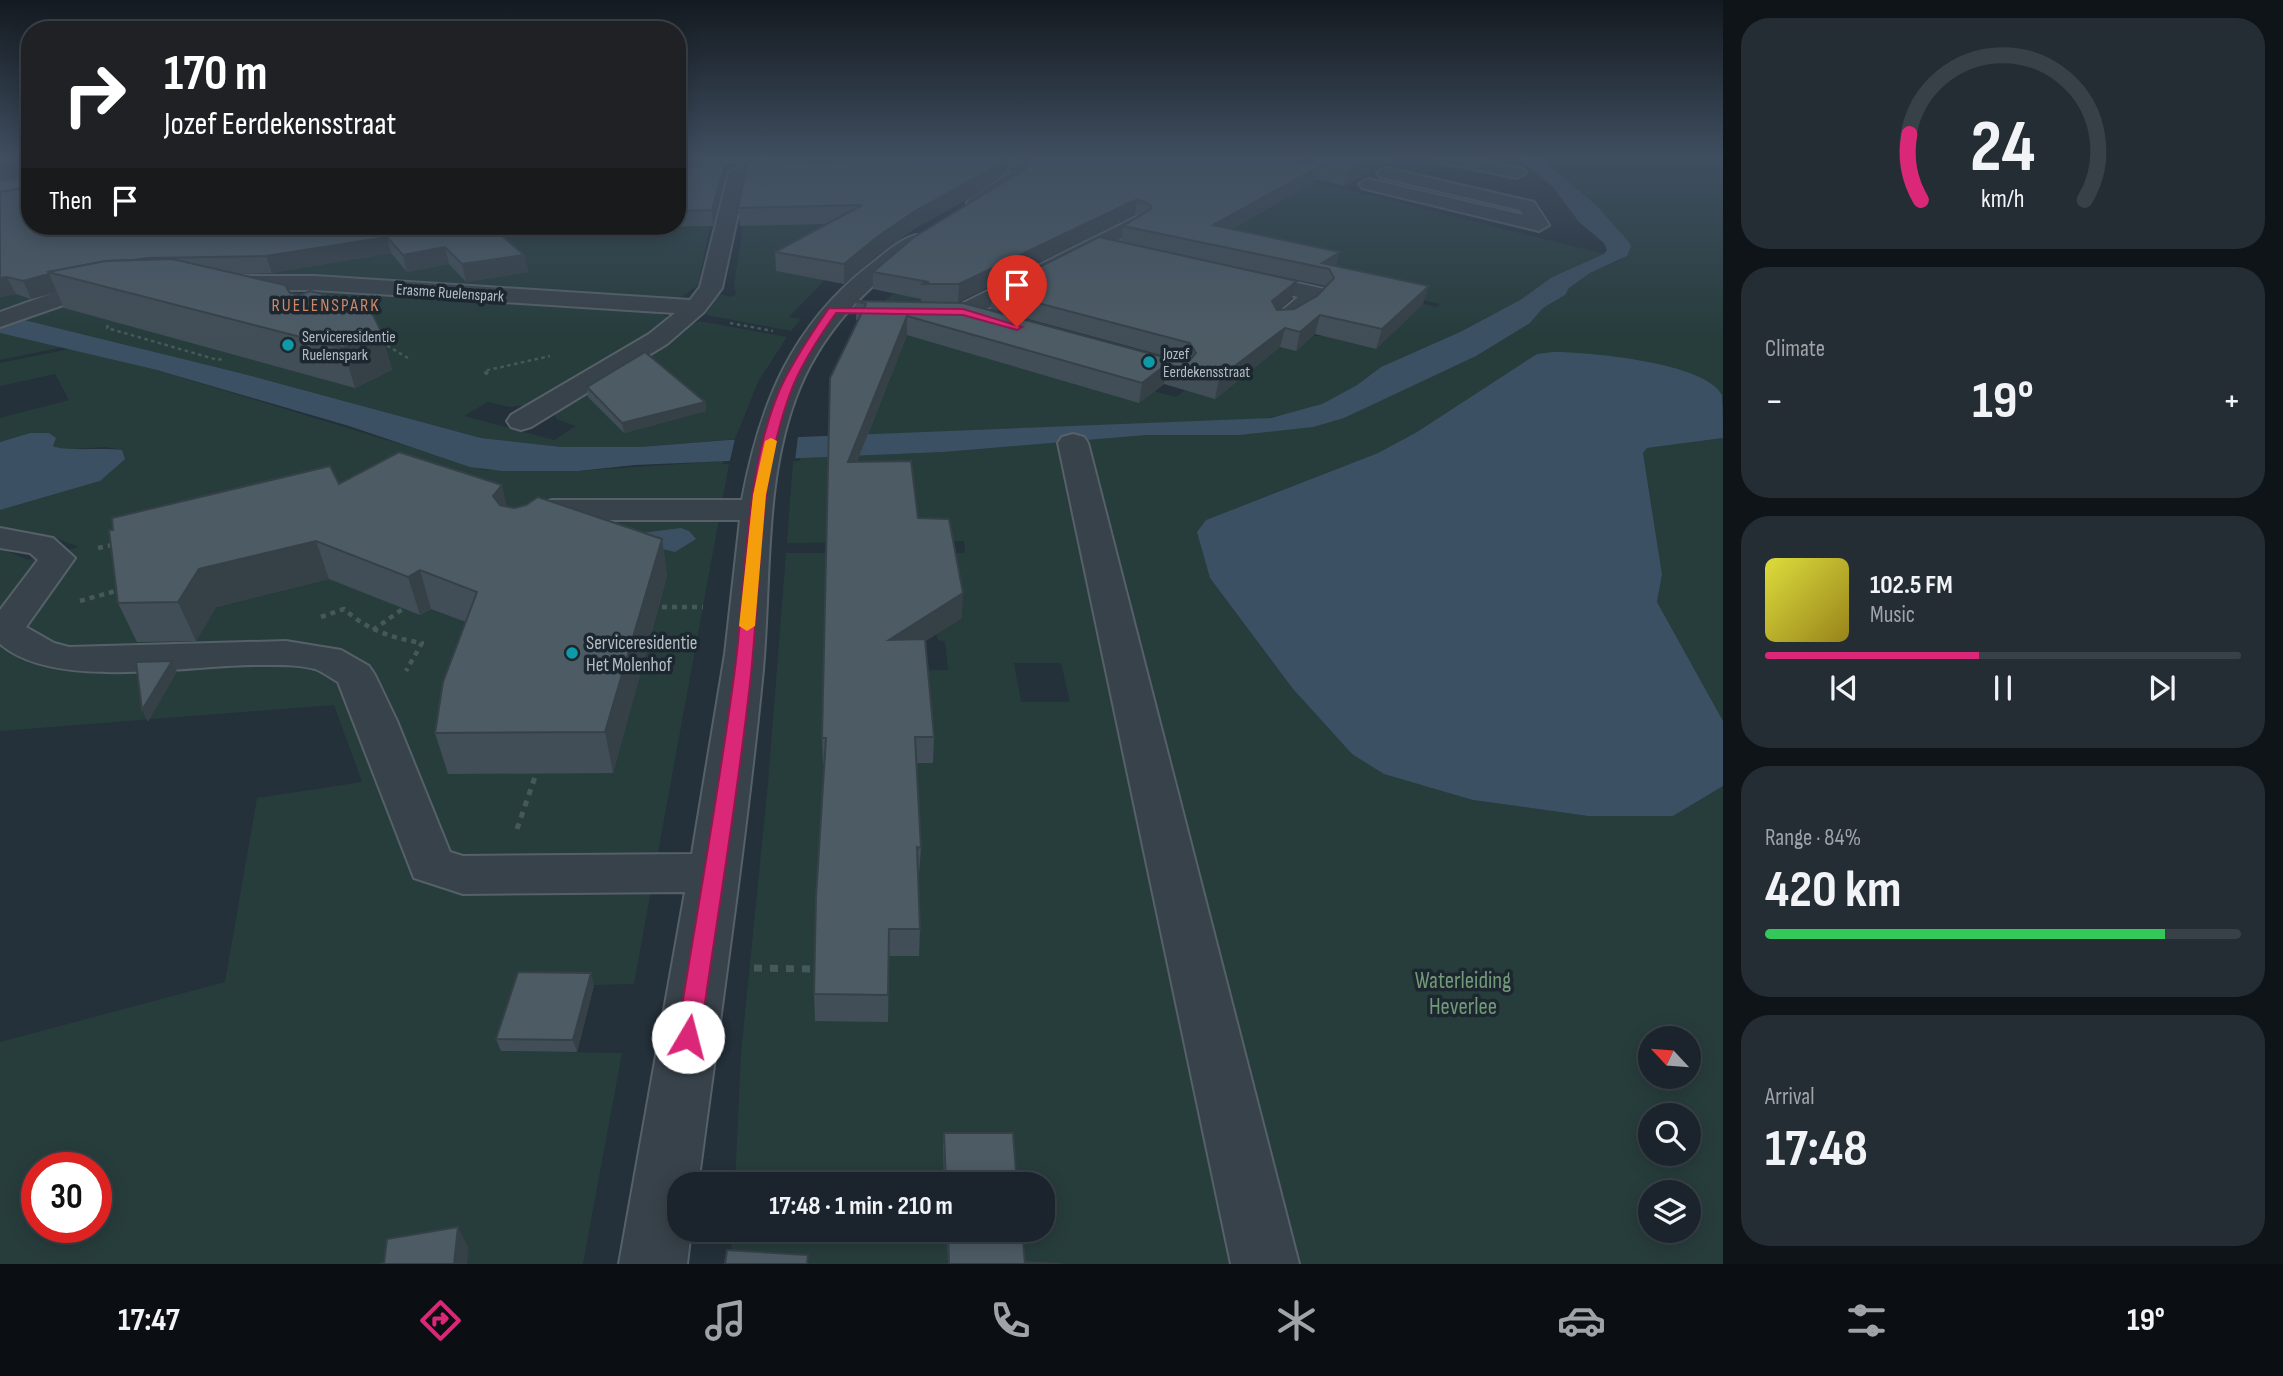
<!DOCTYPE html>
<meta charset="utf-8">
<style>
:root{--surface:#1b242c;--page:#242c34;--text:#f1f3f6;--muted:#a0a4a9;--line:#394148;--accent:#db2777}
body{margin:0;font-family:"Sofia Sans Condensed",sans-serif;background:var(--page);color:var(--text);height:100vh;display:flex;flex-direction:column;font-size:26px;white-space:nowrap}
*{box-sizing:border-box;margin:0}
p{font-size:23px;color:var(--muted)}
.icon{flex:none;width:38px;height:38px;fill:none;stroke:currentColor;stroke-width:2;stroke-linecap:round;stroke-linejoin:round}
.map{position:relative;flex:1;overflow:hidden}
.panel{display:flex;flex-direction:column;gap:18px;padding:18px;background:#0f1418;width:560px}
.panel>*{flex:none}
.top-card{position:absolute;left:21px;top:21px;width:665px;height:214px;border-radius:28px;box-shadow:0 4px 18px #0003,0 0 0 2px var(--line);background:#202124;color:#fff;overflow:hidden}
.needle{width:46px;rotate:296deg}
.fabs{position:absolute;left:1638px;top:1026px;display:grid;gap:14px}
.fabs a{display:grid;place-items:center;width:63px;height:63px;border-radius:50%;background:var(--surface);box-shadow:0 4px 18px #0003,0 0 0 2px var(--line);font-size:35px}
.speed{position:absolute;left:21px;top:1152px;display:flex;gap:14px;font-size:35px;font-weight:700;text-align:center}
.speed>*{display:grid;place-content:center;width:91px;height:91px;border-radius:50%;background:var(--surface);box-shadow:0 4px 18px #0003,0 0 0 2px var(--line);line-height:1}
.speed .limit{border:10px solid #d22;background:#fff;color:#111}
.pin{position:absolute;display:grid;place-items:center;width:60px;height:60px;color:#fff;margin:-72px -30px;border-radius:50% 50% 50% 0;rotate:-45deg;box-shadow:0 0 7px #0007}
.pin .icon{rotate:45deg}
.me{position:absolute;width:77px;margin:-38px;rotate:8deg;stroke-linejoin:round;filter:drop-shadow(0 0 5px #0008)}
.turn{display:flex;align-items:center;gap:24px;height:147px;padding:0 28px;font-size:32px}
.turn .icon{width:91px;height:91px;stroke-width:2.5}
.turn b{display:block;font-size:49px;line-height:60px}
.then{display:flex;align-items:center;height:66px;padding:0 28px;background:#0003;gap:14px;font-size:26px}
.big{font-size:52px;font-weight:700;line-height:1.1}
.panel .card{flex:1;display:flex;flex-direction:column;justify-content:center;gap:10px;min-width:0;padding:0 24px;border-radius:28px;background:var(--page)}
.panel .dial{align-items:center;gap:0}
.dial svg{height:182px;overflow:visible;fill:none;stroke:var(--line);stroke-width:7;stroke-linecap:round;text-anchor:middle}
.dial text{fill:var(--text);stroke:none}
.song{display:flex;align-items:center;gap:21px}
.cover{width:84px;height:84px;border-radius:10px;background:linear-gradient(135deg,hsl(60 70% 55%),hsl(50 70% 35%))}
.played{height:7px;border-radius:4px;background:linear-gradient(90deg,var(--accent) 45%,var(--line) 45%)}
.keys{display:flex;justify-content:space-around;direction:ltr}
.heat{display:flex;justify-content:space-between;align-items:center;font-size:38px;direction:ltr}
.charge{height:10px;border-radius:5px;background:linear-gradient(90deg,#34c759 84%,var(--line) 0)}
.trip{position:absolute;left:667px;top:1172px;width:388px;height:70px;border-radius:28px;background:var(--surface);box-shadow:0 4px 18px #0003,0 0 0 2px var(--line);font-weight:700;line-height:70px;text-align:center}
.tabs{display:flex;height:112px;justify-content:space-around;align-items:center;background:#0b0e12;color:var(--muted)}
.tabs .icon{width:49px;height:49px}
.tabs .current{color:var(--accent)}
.tabs b{font-size:32px;color:var(--text)}
main{display:flex;flex:1;min-height:0}
.map>svg:first-child{display:block}
.green{fill:#273d3c;fill-rule:evenodd}
.water{fill:#3b5062}
.pier{fill:#24303a}
.lines{fill:none;stroke-linecap:round;stroke-linejoin:round}
.minor-casing{stroke:#566068;stroke-width:4}
.major-casing{stroke:#414b53;stroke-width:4}
.path-far4{stroke:#46595a;stroke-width:2.5;stroke-dasharray:3.5 3.5;stroke-linecap:butt}
.path-far3{stroke:#46595a;stroke-width:3.5;stroke-dasharray:4.5 4.5;stroke-linecap:butt}
.path-far2{stroke:#46595a;stroke-width:4.5;stroke-dasharray:5 5;stroke-linecap:butt}
.path-far1{stroke:#46595a;stroke-width:5;stroke-dasharray:6 6;stroke-linecap:butt}
.path{stroke:#46595a;stroke-width:7;stroke-dasharray:8 8;stroke-linecap:butt}
.minor{fill:#38424a;fill-rule:evenodd}
.major{fill:#56616a;fill-rule:evenodd}
.wall{fill:#424e57;fill-rule:evenodd}
.shaded-wall{fill:#364047}
.building{fill:#4d5b65;stroke:#364047;stroke-width:2}
.route{fill:#db2777;stroke:#8e194d;stroke-width:2}
.slow{fill:#f59e0b}
.culture-dot{fill:#0f9aa8;stroke:#1d272f;stroke-width:2.5}
.labels{text-anchor:middle;stroke-width:7;stroke-linejoin:round;paint-order:stroke}
.far-street-label{font-size:16px;fill:#b3bdc6;stroke:#1d272f}
.far-poi-label{font-size:16px;fill:#b3bdc6;stroke:#1d272f;text-anchor:start}
.far-neighbourhood-label{font-size:18px;letter-spacing:2px;fill:#cc8868;stroke:#1d272f}
.poi-label{font-size:19px;fill:#b3bdc6;stroke:#1d272f;text-anchor:start}
.near-park-label{font-size:23px;fill:#739a78;stroke:#1d272f}
</style>
<main>
<div class="map">
<svg width="1723" height="1264" viewBox="0 0 1723 1264">
<rect width="100%" height="100%" fill="#24303a"/>
<!-- green -->
<g class="green">
<path d="M1545 158H1723V399L1721 393 1537 354 1417 432 1378 453 1206 520 1210 578 1293 689 1352 754 1473 800 1588 816H1673L1723 786V1264H1021L1018 1230H1043V1185H735L741 1054 768 783 786 553H827L825 671 948 670 945 641 938 640 936 634 950 553H965L964 541 787 543 793 461H799L801 458 944 452 1147 435H1239L1344 418 1530 323 1543 308 1565 295 1569 288 1590 273 1621 260 1629 242 1596 205 1546 163ZM1014 663H1061L1070 702H1021ZM916 798 918 956H889ZM1650 1038H1689V1076H1650ZM1650 1115H1689V1153H1650ZM1650 1192H1689V1230H1650Z"/>
<path d="M1272 171 1604 254 1552 277 1520 300 1460 332 1381 367 1357 385 1322 404 1298 413 1252 420 836 437 908 326 1176 397 1185 390 1212 353 1313 336H1325L1376 349 1423 304 1437 307 1440 304 1337 280 1120 219 951 304 876 308 893 294 904 295 1021 244Z"/>
<path d="M808 190 830 229 823 282 789 317 801 319 791 331 706 315 719 294 731 297 736 294 734 285 746 207Z"/>
<path d="M677 195 710 226 698 285 683 296 662 300C580 294 499 289 417 283 278 273 134 264 0 310V221L30 226H677Z"/>
<path d="M314 285 651 311 666 316 667 324 528 405 509 407 488 402 464 416 554 440 576 426 556 419 554 412 560 405 699 321 787 337 758 382 735 439 640 447H561L481 438 240 373 20 319 74 301 306 294Z"/>
<path d="M0 333 63 347 0 360Z"/>
<path d="M70 349 157 370 485 470 578 471 723 461V464H729L634 984 593 985 501 1051 622 1053 583 1264H0V1042L225 982 257 798 362 782 334 705 0 731V548L28 560 79 547 55 538 0 531V510L100 481 122 450 105 447 60 450 30 433 0 442V418L69 400 55 374 0 386V363ZM37 1167H96V1227H37Z"/>
<path d="M1723 438V721L1657 602 1662 573 1643 453 1647 448Z"/>
<path d="M732 1230H946L948 1264H731Z"/>
</g>
<!-- water -->
<g class="water">
<path d="M1517 158H1545L1546 163 1596 205 1629 242 1631 246 1627 256 1590 273 1569 288 1565 295 1543 308 1530 323 1476 356 1344 418 1313 427 1239 435H1147L944 452 635 465 578 471H502L470 467 349 426 157 370 0 333V314L240 373 481 438 561 447H640L728 440 1271 418 1322 404 1357 385 1381 367 1460 332 1520 300 1552 277 1604 254 1607 250 1604 243 1579 222 1553 187Z"/>
<path d="M1553 352C1587 352 1705 362 1722 395 1723 405 1723 426 1723 438L1647 448 1643 453 1662 574 1657 602 1723 721V786L1673 816H1588L1473 800 1384 774 1352 754 1293 689 1210 578 1197 532 1206 520 1378 453 1417 432 1523 363 1537 354Z"/>
<path d="M30 433H49L56 438 53 446C65 452 104 447 122 450L125 459 100 481 0 510V442Z"/>
<path d="M681 528 689 531 696 539 675 552 622 539 641 533Z"/>
</g>
<!-- pier -->
<path class="pier" d="M798 436 795 461 729 464 735 439Z"/>
<g class="lines">
<!-- minor casing -->
<g class="minor-casing">
<g id="minor">
<path d="M1005 158H1017L1029 171C1018 186 988 212 969 207L967 203 969 199 1011 172 1003 162Z"/>
<path d="M1436 158H1469L1523 169 1526 173 1517 178 1444 163Z"/>
<path d="M738 167 747 172 722 288 704 312 667 344 531 427 521 430 511 427 507 421 511 415 649 334 675 313 315 290H221L213 288 210 283 213 278 221 276H315L690 300 700 287 729 172Z"/>
<path d="M1386 168 1534 202 1549 225 1539 231 1362 188 1359 184 1368 179 1523 215 1520 210 1380 177 1377 173Z"/>
<path d="M1136 217 1146 223 1143 227 971 317H955L951 312 955 307Z"/>
<path d="M916 235 923 237 926 241 923 245C870 284 826 326 800 387 762 478 772 584 762 680 745 849 720 1017 698 1185H679V1230H691L687 1264H619L685 892 463 894 414 878 338 682C331 678 323 672 315 669 296 664 275 665 256 665 185 665 55 691 0 644V610L38 560 30 553 0 548V528L53 538 75 558 26 627 54 643 69 647 286 641 341 650 369 666 375 675 397 721 450 852 463 856 692 854 725 654 740 520H560C546 531 538 537 520 532L515 525C524 512 537 504 552 500H742C760 404 791 326 871 264 884 254 900 239 916 235Z"/>
<path d="M1245 271 1324 289 1327 294C1317 309 1292 331 1273 326L1270 321 1298 297 1237 283 1234 278 1237 273Z"/>
<path d="M112 281 120 283 123 288 120 293 69 303 0 327V312L56 292Z"/>
<path d="M1073 434 1084 437 1088 443 1299 1264H1231L1058 443 1062 437Z"/>
</g>
</g>
<!-- major casing -->
<g class="major-casing">
<path id="major" d="M30 178V188L0 192V182Z"/>
</g>
<!-- path-far4 -->
<g class="path-far4">
<path d="M730 323 773 331"/>
<path d="M108 325 107 328 218 360 225 358"/>
<path d="M381 342 408 358"/>
<path d="M487 374 484 371 550 356"/>
</g>
<!-- path-far3 -->
<path class="path-far3" d="M485 372 488 374"/>
<!-- path-far2 -->
<g class="path-far2">
<path d="M98 548 117 544"/>
<path d="M80 601 119 590"/>
<path d="M652 607H703"/>
<path d="M321 617 344 609C367 630 392 638 422 643L406 671"/>
<path d="M373 630 404 608"/>
</g>
<!-- path-far1 -->
<path class="path-far1" d="M517 829 537 771"/>
<!-- path -->
<path class="path" d="M754 968 817 969"/>
<!-- minor -->
<use href="#minor" class="minor"/>
<!-- major -->
<use href="#major" class="major"/>
</g>
<!-- wall -->
<g class="wall">
<path d="M0 158H30V226H491L524 255 528 272 466 282 449 264 407 272 391 253 272 273 236 274 290 293 381 331 392 370 355 388 64 308 57 292 31 299 16 294 0 297 25 188V177L0 180Z"/>
<path d="M677 158H1008L1007 172 978 193 914 229 876 256 844 284 776 271 775 252 827 224 740 226 738 208 747 164 677 165ZM917 159 898 160 827 161Z"/>
<path d="M1029 158H1306L1298 162 1308 163 1316 158H1397L1344 186 1316 180 1232 229 1336 266 1423 304 1376 349 1315 334 1296 351 1280 347 1215 399 1164 384 1139 403 907 335 857 462 918 518 962 618 925 641 934 737 933 763H917L921 848 919 874H918L920 929 919 956H889L888 1022 815 1021 814 994 825 764H823L822 738 858 321 856 320V301L1183 361 991 309 992 291 1121 242 1123 226 1138 216 1135 215 958 302H921V299L873 289V272L1024 170 1028 163ZM1221 264 1325 286V287L1317 296 1294 309 1279 310 1292 298Z"/>
<path d="M677 166 725 180 713 226 650 227 649 226H677Z"/>
<path d="M587 387 705 402 706 411 624 433 588 397Z"/>
<path d="M339 484 507 506 662 539 667 576 613 773 448 774 435 733 466 622 431 609 420 615 329 579 216 607 196 641 137 642 118 603Z"/>
<path d="M594 985 577 1052 501 1051 496 1039Z"/>
<path d="M944 1133 1017 1185H944L943 1145Z"/>
<path d="M946 1230H1022L1025 1264H1062H948Z"/>
</g>
<!-- shaded-wall -->
<g class="shaded-wall">
<path d="M1005 158H1008L1007 172 978 193 914 229 876 256 844 284V264L877 237 915 211Z"/>
<path d="M1289 158H1306L1287 169Z"/>
<path d="M1373 158H1397L1344 186 1348 171Z"/>
<path d="M26 162 30 176 0 180V165Z"/>
<path d="M724 165 725 180 713 226 712 210Z"/>
<path d="M1320 166 1316 180 1210 241 1213 225Z"/>
<path d="M1137 199 1135 215 958 302 959 284Z"/>
<path d="M387 237 391 253 272 273 266 256Z"/>
<path d="M445 247 449 264 407 272 403 255Z"/>
<path d="M1340 252 1335 269H1329L1322 263Z"/>
<path d="M524 255 528 272 466 282 462 264Z"/>
<path d="M49 274 57 292 31 299 23 281Z"/>
<path d="M7 277 16 294 0 297V278Z"/>
<path d="M1297 281 1292 298 1268 319 1272 301Z"/>
<path d="M1429 286 1423 304 1376 349 1382 329Z"/>
<path d="M1320 315 1315 334 1296 351 1300 332Z"/>
<path d="M907 316V335L848 484V462Z"/>
<path d="M1285 328 1280 347 1215 399 1219 378Z"/>
<path d="M381 331 392 370 355 388 343 348Z"/>
<path d="M1167 364 1164 384 1139 403 1142 383Z"/>
<path d="M705 402 706 411 624 433 622 423Z"/>
<path d="M502 485 510 521 493 496Z"/>
<path d="M662 539 667 576 613 773 605 732Z"/>
<path d="M316 541 329 579 216 607 196 641 178 602 199 569Z"/>
<path d="M420 570 431 609 420 615 408 577Z"/>
<path d="M963 593 962 618 888 665 889 640Z"/>
<path d="M172 661 177 672 148 722 142 710Z"/>
<path d="M591 973 594 985 577 1052 573 1040Z"/>
<path d="M458 1227 469 1249 467 1264H454Z"/>
</g>
<!-- building -->
<g class="building">
<path d="M0 158H30V226H491L524 255 462 264 445 247 403 255 387 237 266 256 148 258 133 260 106 261 48 272 49 274 23 281 7 277 0 278V192L25 188 26 162 0 165Z"/>
<path d="M935 158H1005L979 176 915 211 877 237 844 264 775 252 862 205 738 208 747 163 898 160Z"/>
<path d="M1032 158H1291L1292 162 1308 163 1316 158H1373L1348 171 1320 166 1213 225 1340 252 1322 263 1429 286 1382 329 1320 315 1300 332 1285 328 1219 378 1167 364 1142 383 907 316 848 462 911 461 918 518 949 519 963 593 889 640 925 639 934 737H915L921 848 917 847 920 929H889L888 995 814 994 816 896 826 738H822L830 378 866 304 856 301 963 303 1181 362 1190 360 1196 353 1190 343 992 291 1099 237 1297 281 1272 301 1277 310 1294 309 1317 296 1334 278 1329 269 1123 226 1151 209 1150 205 1137 199 959 284H921L929 282 873 272 914 237 1024 170Z"/>
<path d="M724 165 712 210 677 211V166Z"/>
<path d="M172 259 285 285 290 293 300 295 310 291 368 305 381 331 343 348 48 272 106 261Z"/>
<path d="M645 352 705 402 622 423 587 387Z"/>
<path d="M399 452 502 485 493 496 500 505 514 508 526 505 538 497 662 539 605 732 435 733 443 682 477 592 420 570 408 577 316 541 199 569 178 602 118 603 109 530H113L112 518 330 466 339 484Z"/>
<path d="M172 661 142 710 136 662Z"/>
<path d="M518 972 591 973 573 1040 496 1039Z"/>
<path d="M944 1133H1013L1017 1185H946Z"/>
<path d="M458 1227 454 1264H380L384 1263 387 1239Z"/>
<path d="M948 1230H1022L1025 1264H949Z"/>
<path d="M727 1250 808 1255 807 1264H725Z"/>
<path d="M1025 1262 1062 1264H1025Z"/>
</g>
<!-- sky -->
<linearGradient id="sky" x2="0" y2="1"><stop stop-color="#141a20"/><stop offset="0.47" stop-color="#3f4e60"/><stop offset="1" stop-color="#3f4e60" stop-opacity="0"/></linearGradient>
<rect width="1723" height="335" fill="url(#sky)"/>
<!-- route -->
<path class="route" d="M829 308 963 309 1022 327 1017 330 963 315 836 313C819 337 801 364 791 391 757 481 761 581 751 674 738 796 717 917 700 1037L697 1045 688 1048 680 1045 677 1037C696 917 718 797 734 676 747 585 743 475 780 389 793 361 811 334 829 308Z"/>
<!-- slow -->
<path class="slow" d="M771 438 777 441 766 495 755 626 747 631 739 626 753 495 765 441Z"/>
<!-- markers -->
<g class="culture-dot">
<circle cx="288" cy="345" r="7"/>
<circle cx="1149" cy="362" r="7"/>
<circle cx="572" cy="653" r="7"/>
</g>
<g class="labels">
<!-- far-street labels -->
<g class="far-street-label">
<text transform="translate(450 292) rotate(4)" y="6">Erasme Ruelenspark</text>
</g>
<!-- far-poi labels -->
<g class="far-poi-label">
<text x="302" y="342">Serviceresidentie<tspan x="302" dy="18">Ruelenspark</tspan></text>
<text x="1163" y="359">Jozef<tspan x="1163" dy="18">Eerdekensstraat</tspan></text>
</g>
<!-- far-neighbourhood labels -->
<g class="far-neighbourhood-label">
<text x="326" y="311">RUELENSPARK</text>
</g>
<!-- poi labels -->
<g class="poi-label">
<text x="586" y="649">Serviceresidentie<tspan x="586" dy="22">Het Molenhof</tspan></text>
</g>
<!-- near-park labels -->
<g class="near-park-label">
<text x="1463" y="988">Waterleiding<tspan x="1463" dy="26">Heverlee</tspan></text>
</g>
</g>
</svg>
<div class="fabs">
<a><svg class="needle" viewBox="-14 -14 28 28"><path d="M0-13l5 13h-10z" fill="#e53935"/><path d="M0 13l5-13h-10z" fill="#a0a4a9"/></svg></a>
<a><svg class="icon" aria-label="search" viewBox="0 0 24 24"><circle cx="10" cy="10" r="6"/><path d="M15 15l6 6"/></svg></a>
<a><svg class="icon" aria-label="layers" viewBox="0 0 24 24"><path d="M12 4l9 5-9 5-9-5zM3 14l9 5 9-5"/></svg></a>
</div>
<div class="speed"><div class="limit">30</div></div>
<div class="pin" style="left:1017px;top:327px;background:#d93025"><svg class="icon" aria-label="arrive" viewBox="0 0 24 24"><path d="M6 21V4h12l-3 4 3 4H6"/></svg></div>
<svg class="me" style="left:688px;top:1037px" viewBox="-20 -20 40 40"><circle r="19" fill="#fff"/><path d="M0-13L10 11 0 6-10 11z" fill="#db2777"/></svg>
<div class="trip">17:48 · 1 min · 210 m</div>
<div class="top-card">
<div class="turn"><svg class="icon" aria-label="right" viewBox="0 0 24 24"><path d="M7 20v-9h11M14 6l5 5-5 5"/></svg><div><b>170 m</b>Jozef Eerdekensstraat</div></div>
<div class="then">Then<svg class="icon" aria-label="arrive" viewBox="0 0 24 24"><path d="M6 21V4h12l-3 4 3 4H6"/></svg></div>
</div>
</div>
<section class="panel">
<div class="card dial"><svg viewBox="0 0 100 80">
<path d="M14 69A42 42 0 1 1 86 69"/>
<path d="M14 69A42 42 0 0 1 9 40" stroke="#db2777"/>
<text x="50" y="56" font-size="32" font-weight="700">24</text>
<text x="50" y="72" font-size="11">km/h</text>
</svg></div>
<div class="card"><p>Climate</p>
<div class="heat"><a>−</a><b class="big">19°</b><a>+</a></div>
</div>
<div class="card">
<div class="song"><i class="cover"></i><div><b>102.5 FM</b><p>Music</p></div></div>
<div class="played"></div>
<div class="keys"><svg class="icon" aria-label="previous" viewBox="0 0 24 24"><path d="M18 5L8 12l10 7zM5 5v14"/></svg><svg class="icon" aria-label="pause" viewBox="0 0 24 24"><path d="M8 5v14M16 5v14"/></svg><svg class="icon" aria-label="next" viewBox="0 0 24 24"><path d="M6 5l10 7-10 7zM19 5v14"/></svg></div>
</div>
<div class="card"><p>Range · 84%</p><b class="big">420 km</b><div class="charge"></div></div>
<div class="card"><p>Arrival</p><b class="big">17:48</b></div>
</section>
</main>
<nav class="tabs">
<b>17:47</b>
<svg class="icon current" aria-label="directions" viewBox="0 0 24 24"><path d="M12 3l9 9-9 9-9-9zM9 14v-3h6M13 9l2 2-2 2"/></svg>
<svg class="icon" aria-label="music" viewBox="0 0 24 24"><path d="M9 18V5l10-2v13"/><circle cx="6" cy="18" r="3"/><circle cx="16" cy="16" r="3"/></svg>
<svg class="icon" aria-label="phone" viewBox="0 0 24 24"><path d="M5 4h4l2 5-3 2q2 4 5 5l2-3 5 2v4C11 20 4 13 5 4z"/></svg>
<svg class="icon" aria-label="climate" viewBox="0 0 24 24"><path d="M12 3v18M4 7l16 10M4 17L20 7"/></svg>
<svg class="icon" aria-label="car" viewBox="0 0 24 24"><path d="M5 17H2v-5l4-1 3-4h7l3 4 3 1v5h-3M9 17h6M6 11h13"/><circle cx="7" cy="17" r="2"/><circle cx="17" cy="17" r="2"/></svg>
<svg class="icon" aria-label="filters" viewBox="0 0 24 24"><path d="M4 7h16M4 17h16"/><circle cx="9" cy="7" r="2"/><circle cx="15" cy="17" r="2"/></svg>
<b>19°</b>
</nav>
